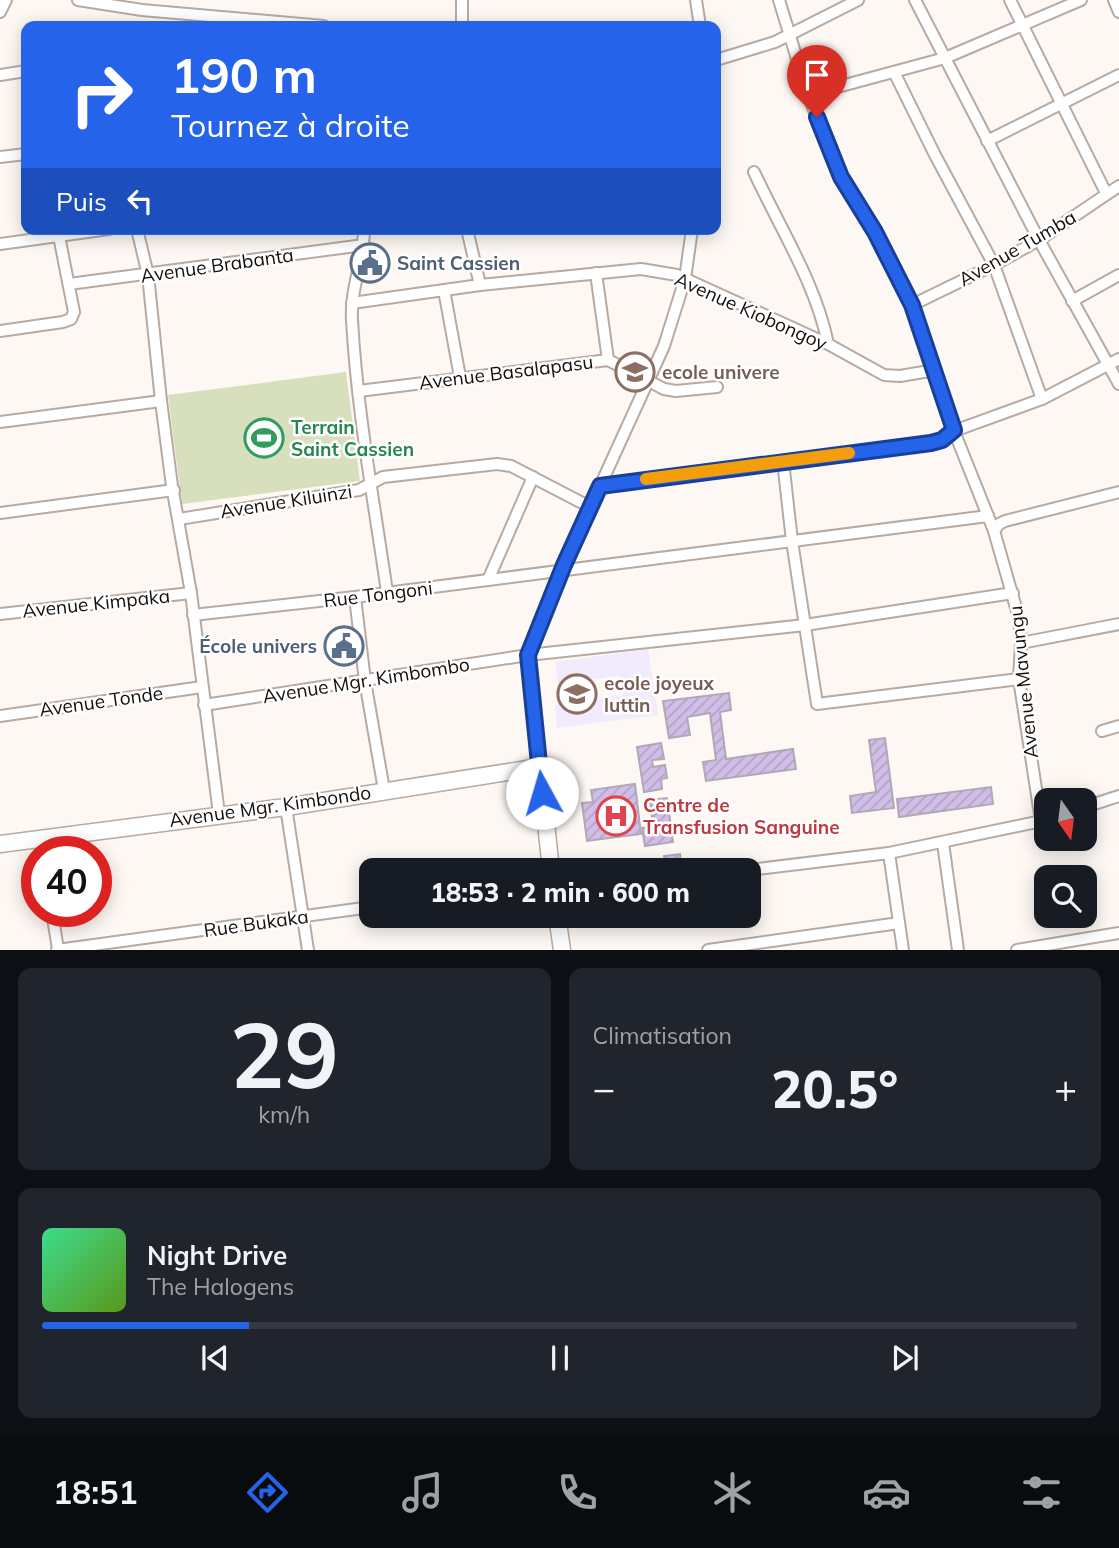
<!DOCTYPE html>
<html lang="fr">
<meta charset="utf-8">
<style>
:root{--surface:#171b24;--page:#20242c;--text:#f1f3f6;--muted:#9ea1a6;--line:#363941;--accent:#2563eb}
body{margin:0;font-family:Mulish,sans-serif;background:var(--page);color:var(--text);height:100vh;display:flex;flex-direction:column;font-size:26px;white-space:nowrap}
*{box-sizing:border-box;margin:0}
p{font-size:23px;color:var(--muted)}
.icon{flex:none;width:38px;height:38px;fill:none;stroke:currentColor;stroke-width:2;stroke-linecap:round;stroke-linejoin:round}
.map{position:relative;height:950px;overflow:hidden}
.side{display:flex;flex-direction:column;gap:18px;padding:18px;background:#0d0f14;flex:1}
.side>*{flex:none}
.guide{position:absolute;left:21px;top:21px;width:700px;height:214px;border-radius:14px;box-shadow:0 4px 18px #0003;background:#2563eb;color:#fff;overflow:hidden}
.needle{width:46px;rotate:166deg}
.controls{position:absolute;left:1034px;top:788px;display:grid;gap:14px}
.controls a{display:grid;place-items:center;width:63px;height:63px;border-radius:14px;background:var(--surface);box-shadow:0 4px 18px #0003;font-size:35px}
.speed{position:absolute;left:21px;top:836px;display:flex;gap:14px;font-size:35px;font-weight:700;text-align:center}
.speed>*{display:grid;place-content:center;width:91px;height:91px;border-radius:50%;background:var(--surface);box-shadow:0 4px 18px #0003;line-height:1}
.speed .limit{border:10px solid #d22;background:#fff;color:#111}
.pin{position:absolute;display:grid;place-items:center;width:60px;height:60px;color:#fff;margin:-72px -30px;border-radius:50% 50% 50% 0;rotate:-45deg;box-shadow:0 0 7px #0007}
.pin .icon{rotate:45deg}
.me{position:absolute;width:77px;margin:-38px;rotate:354deg;stroke-linejoin:round;filter:drop-shadow(0 0 5px #0008)}
.turn{display:flex;align-items:center;gap:24px;height:147px;padding:0 35px;font-size:32px}
.turn .icon{width:91px;height:91px;stroke-width:2.5}
.turn b{display:block;font-size:49px;line-height:60px}
.then{display:flex;align-items:center;height:66px;padding:0 35px;background:#0003;gap:14px;font-size:26px}
.big{font-size:52px;font-weight:800;line-height:1.1}
.side .tile{flex:1;display:flex;flex-direction:column;justify-content:center;gap:10px;min-width:0;padding:0 24px;border-radius:14px;background:var(--page)}
.side .dial{align-items:center;gap:0}
.dial b{font-size:91px;line-height:1}
.song{display:flex;align-items:center;gap:21px}
.cover{width:84px;height:84px;border-radius:10px;background:linear-gradient(135deg,hsl(150 70% 55%),hsl(90 70% 35%))}
.played{height:7px;border-radius:4px;background:linear-gradient(90deg,var(--accent) 20%,var(--line) 20%)}
.keys{display:flex;justify-content:space-around;direction:ltr}
.heat{display:flex;justify-content:space-between;align-items:center;font-size:38px;direction:ltr}
.side .tiles{flex:1;display:grid;gap:18px;grid-template-columns:1fr 1fr}
.tile:last-child{grid-column:span 2}
.trip{position:absolute;left:359px;top:858px;width:402px;height:70px;border-radius:14px;background:var(--surface);box-shadow:0 4px 18px #0003;font-weight:800;line-height:70px;text-align:center}
.menu{display:flex;height:112px;justify-content:space-around;align-items:center;background:#090b0e;color:var(--muted)}
.menu .icon{width:49px;height:49px}
.menu .selected{color:var(--accent)}
.menu b{font-size:32px;color:var(--text)}
.map>svg:first-child{display:block}
.education{fill:#f2ebfd}
.garden{fill:#d8dfbd}
.building{fill:url(#building-hatch);stroke:#aea9b5;stroke-width:2}
.lines{fill:none;stroke-linecap:round;stroke-linejoin:round}
.street-casing{stroke:#b7aaa2;stroke-width:14}
.secondary-casing{stroke:#b7aaa2;stroke-width:19}
.street{stroke:#fff;stroke-width:10}
.secondary{stroke:#fff;stroke-width:16}
.route-casing{stroke:#184099;stroke-width:18}
.route{stroke:#2563eb;stroke-width:12}
.slow{stroke:#f59e0b;stroke-width:12}
.labels{text-anchor:middle;stroke-width:5;stroke-linejoin:round;paint-order:stroke}
.street-label{font-size:19px;fill:#130f0c;stroke:#fff}
.service-label{font-size:19px;font-weight:bold;fill:#4e5e75;stroke:#fff;text-anchor:start}
.education-label{font-size:19px;font-weight:bold;fill:#785e54;stroke:#fff;text-anchor:start}
.leisure-label{font-size:19px;font-weight:bold;fill:#27864d;stroke:#fff;text-anchor:start}
.health-label{font-size:19px;font-weight:bold;fill:#be3a42;stroke:#fff;text-anchor:start}
</style>
<div class="map">
<svg width="1119" height="950" viewBox="0 0 1119 950">
<defs>
<pattern id="building-hatch" width="6" height="6" patternUnits="userSpaceOnUse" patternTransform="scale(1.75)"><rect width="6" height="6" fill="#d1bee8"/><path d="M-1 1l2-2M0 6l6-6M5 7l2-2" fill="none" stroke="#b3a2c6"/></pattern>
</defs>
<rect width="100%" height="100%" fill="#fdf8f4"/>
<!-- education -->
<path class="education" d="M648 649 658 715 557 728 555 705 623 695 620 676 558 684 555 662Z"/>
<!-- garden -->
<path class="garden" d="M346 372 360 481 182 504 168 395Z"/>
<!-- building -->
<g class="building">
<path d="M729 693 731 710 720 712 726 759 793 749 796 769 706 781 703 762 716 760 710 713 687 717 690 735 669 738 663 701Z"/>
<path d="M885 738 894 808 852 813 850 796 876 792 869 740Z"/>
<path d="M661 743 664 759 652 760 653 767 665 765 667 778 661 779 662 789 644 792 637 747Z"/>
<path d="M635 784 641 834 587 841 582 803 593 802 591 790Z"/>
<path d="M991 787 993 804 899 817 897 799Z"/>
<path d="M667 798 673 842 645 846 642 828 653 827 650 800Z"/>
<path d="M680 854 681 864 666 867 664 856Z"/>
</g>
<g class="lines">
<!-- street casing -->
<g class="street-casing">
<g id="street">
<path d="M78 0 142 10 324 26"/>
<path d="M696 0 700 26"/>
<path d="M779 0 808 95 841 177 875 232 912 305 954 431 994 531 1019 618 1021 643 1019 679 1041 821"/>
<path d="M915 0 1039 240 1119 384"/>
<path d="M1010 0 1106 193"/>
<path d="M1114 0 1119 12"/>
<path d="M0 12 6 0"/>
<path d="M462 26V0"/>
<path d="M716 60 775 42 858 0"/>
<path d="M894 72 935 155 994 265 1042 399"/>
<path d="M0 75 26 71"/>
<path d="M808 95 945 58 1081 0"/>
<path d="M987 141 1119 75"/>
<path d="M0 157 26 154"/>
<path d="M754 172C780 228 816 284 828 344"/>
<path d="M137 229 148 275 161 401 172 486 191 593 219 814"/>
<path d="M364 229C364 260 350 289 352 320 357 411 374 502 387 592"/>
<path d="M467 229 480 285"/>
<path d="M0 244 109 229"/>
<path d="M596 273 608 360"/>
<path d="M69 284 364 245"/>
<path d="M444 290 460 377"/>
<path d="M1072 301 1119 275"/>
<path d="M352 303 480 285 641 269 677 275 828 344 884 375 900 376 935 370"/>
<path d="M912 305 994 265 1039 240 1119 186"/>
<path d="M0 331 63 322 71 319 74 312 59 236"/>
<path d="M359 391 608 360 664 389 676 391 717 387"/>
<path d="M0 422 161 401"/>
<path d="M783 461 792 541 817 704 1019 679"/>
<path d="M600 486 942 440 954 431 1042 399 1119 359"/>
<path d="M0 513 174 490"/>
<path d="M179 519 359 490 383 477 497 464 511 466 590 507"/>
<path d="M994 531 999 524 1005 521 1119 492"/>
<path d="M488 580 533 477"/>
<path d="M355 597 365 681 384 790"/>
<path d="M0 614 191 593"/>
<path d="M193 615 355 597 988 516"/>
<path d="M1021 643 1119 624"/>
<path d="M204 705 528 655 805 625 1013 593"/>
<path d="M0 716 202 687"/>
<path d="M1102 731 1119 726"/>
<path d="M540 767 528 655 564 565 664 346 685 279 692 229"/>
<path d="M286 807 308 950"/>
<path d="M1085 807 1119 796"/>
<path d="M40 838 43 852"/>
<path d="M943 843 958 950"/>
<path d="M889 853 1046 820"/>
<path d="M749 870 889 853 903 950"/>
<path d="M52 912 58 949"/>
<path d="M57 950 371 907"/>
<path d="M708 950 899 923"/>
<path d="M1017 950 1119 933"/>
</g>
</g>
<!-- secondary casing -->
<g class="secondary-casing">
<g id="secondary">
<path d="M0 844 286 807 540 767 551 870"/>
<path d="M557 915 562 950"/>
</g>
</g>
<!-- street -->
<use href="#street" class="street"/>
<!-- secondary -->
<use href="#secondary" class="secondary"/>
</g>
<g class="lines">
<!-- route casing -->
<g class="route-casing">
<path id="route" d="M542 793 528 655 564 565 600 486 931 443 942 440 954 430 912 305 875 232 841 177 817 117"/>
</g>
<!-- route -->
<use href="#route" class="route"/>
<!-- slow -->
<path class="slow" d="M646 479 849 453"/>
</g>
<!-- icons -->
<defs>
<g id="civic-ring" transform="scale(2.0125)"><circle r="9.5" fill="#fff" stroke="#5c6f8a" stroke-width="1.5"/><path d="M-.6-6.5H3V-4.5H.6V-3L4-1V1h2V6H-6V1h2V-1L-.6-3ZM-1.2 2.5V6h2.4V2.5Z" fill="#5c6f8a"/></g>
<g id="university-ring" transform="scale(2.0125)"><circle r="9.5" fill="#fff" stroke="#8d6e63" stroke-width="1.5"/><path d="M0-5L7-2L0 1L-7-2ZM-4 1L0 2.5L4 1V4Q0 6-4 4Z" fill="#8d6e63"/></g>
<g id="stadium-ring" transform="scale(2.0125)"><circle r="9.5" fill="#fff" stroke="#2e9e5b" stroke-width="1.5"/><path d="M0-5a6.5 5 0 1 0 0 10a6.5 5 0 1 0 0-10ZM-3.5-1.8h7v3.6h-7Z" fill="#2e9e5b"/></g>
<g id="hospital-ring" transform="scale(2.0125)"><circle r="9.5" fill="#fff" stroke="#e0444e" stroke-width="1.5"/><path d="M-5-5h3v3.5h4V-5h3V5h-3V1.5h-4V5h-3Z" fill="#e0444e"/></g>
</defs>
<g fill-rule="evenodd">
<use href="#civic-ring" x="370" y="263"/>
<use href="#university-ring" x="635" y="372"/>
<use href="#stadium-ring" x="264" y="438"/>
<use href="#civic-ring" x="344" y="646"/>
<use href="#university-ring" x="577" y="694"/>
<use href="#hospital-ring" x="616" y="816"/>
</g>
<g class="labels">
<!-- street labels -->
<g class="street-label">
<text transform="translate(1017 248) rotate(-30)" y="7">Avenue Tumba</text>
<text transform="translate(217 265) rotate(-8)" y="7">Avenue Brabanta</text>
<text transform="translate(751 311) rotate(24)" y="7">Avenue Kiobongoy</text>
<text transform="translate(506 372) rotate(-7)" y="7">Avenue Basalapasu</text>
<text transform="translate(286 501) rotate(-9)" y="7">Avenue Kiluinzi</text>
<text transform="translate(378 594) rotate(-7)" y="7">Rue Tongoni</text>
<text transform="translate(96 603) rotate(-6)" y="7">Avenue Kimpaka</text>
<text transform="translate(366 680) rotate(-9)" y="7">Avenue Mgr. Kimbombo</text>
<text transform="translate(1023 682) rotate(-96)" y="7">Avenue Mavungu</text>
<text transform="translate(101 701) rotate(-8)" y="7">Avenue Tonde</text>
<text transform="translate(270 806) rotate(-8)" y="7">Avenue Mgr. Kimbondo</text>
<text transform="translate(256 923) rotate(-8)" y="7">Rue Bukaka</text>
</g>
<!-- service labels -->
<g class="service-label">
<text x="397" y="270">Saint Cassien</text>
<text x="317" y="653" text-anchor="end">École univers</text>
</g>
<!-- education labels -->
<g class="education-label">
<text x="662" y="379">ecole univere</text>
<text x="604" y="690">ecole joyeux<tspan x="604" dy="22">luttin</tspan></text>
</g>
<!-- leisure labels -->
<g class="leisure-label">
<text x="291" y="434">Terrain<tspan x="291" dy="22">Saint Cassien</tspan></text>
</g>
<!-- health labels -->
<g class="health-label">
<text x="643" y="812">Centre de<tspan x="643" dy="22">Transfusion Sanguine</tspan></text>
</g>
</g>
</svg>
<div class="controls">
<a><svg class="needle" viewBox="-14 -14 28 28"><path d="M0-13l5 13h-10z" fill="#e53935"/><path d="M0 13l5-13h-10z" fill="#9ea1a6"/></svg></a>
<a><svg class="icon" aria-label="search" viewBox="0 0 24 24"><circle cx="10" cy="10" r="6"/><path d="M15 15l6 6"/></svg></a>
</div>
<div class="speed"><div class="limit">40</div></div>
<div class="pin" style="left:817px;top:117px;background:#d93025"><svg class="icon" aria-label="arrive" viewBox="0 0 24 24"><path d="M6 21V4h12l-3 4 3 4H6"/></svg></div>
<svg class="me" style="left:542px;top:793px" viewBox="-20 -20 40 40"><circle r="19" fill="#fff"/><path d="M0-13L10 11 0 6-10 11z" fill="#2563eb"/></svg>
<div class="trip">18:53 · 2 min · 600 m</div>
<div class="guide">
<div class="turn"><svg class="icon" aria-label="right" viewBox="0 0 24 24"><path d="M7 20v-9h11M14 6l5 5-5 5"/></svg><div><b>190 m</b>Tournez à droite</div></div>
<div class="then">Puis<svg class="icon" aria-label="left" viewBox="0 0 24 24"><path d="M17 20v-9H6M10 6l-5 5 5 5"/></svg></div>
</div>
</div>
<section class="side">
<div class="tiles">
<div class="tile dial"><b>29</b><p>km/h</p></div>
<div class="tile"><p>Climatisation</p>
<div class="heat"><a>−</a><b class="big">20.5°</b><a>+</a></div>
</div>
<div class="tile">
<div class="song"><i class="cover"></i><div><b>Night Drive</b><p>The Halogens</p></div></div>
<div class="played"></div>
<div class="keys"><svg class="icon" aria-label="previous" viewBox="0 0 24 24"><path d="M18 5L8 12l10 7zM5 5v14"/></svg><svg class="icon" aria-label="pause" viewBox="0 0 24 24"><path d="M8 5v14M16 5v14"/></svg><svg class="icon" aria-label="next" viewBox="0 0 24 24"><path d="M6 5l10 7-10 7zM19 5v14"/></svg></div>
</div>
</div>
</section>
<nav class="menu">
<b>18:51</b>
<svg class="icon selected" aria-label="directions" viewBox="0 0 24 24"><path d="M12 3l9 9-9 9-9-9zM9 14v-3h6M13 9l2 2-2 2"/></svg>
<svg class="icon" aria-label="music" viewBox="0 0 24 24"><path d="M9 18V5l10-2v13"/><circle cx="6" cy="18" r="3"/><circle cx="16" cy="16" r="3"/></svg>
<svg class="icon" aria-label="phone" viewBox="0 0 24 24"><path d="M5 4h4l2 5-3 2q2 4 5 5l2-3 5 2v4C11 20 4 13 5 4z"/></svg>
<svg class="icon" aria-label="climate" viewBox="0 0 24 24"><path d="M12 3v18M4 7l16 10M4 17L20 7"/></svg>
<svg class="icon" aria-label="car" viewBox="0 0 24 24"><path d="M5 17H2v-5l4-1 3-4h7l3 4 3 1v5h-3M9 17h6M6 11h13"/><circle cx="7" cy="17" r="2"/><circle cx="17" cy="17" r="2"/></svg>
<svg class="icon" aria-label="filters" viewBox="0 0 24 24"><path d="M4 7h16M4 17h16"/><circle cx="9" cy="7" r="2"/><circle cx="15" cy="17" r="2"/></svg>
</nav>
